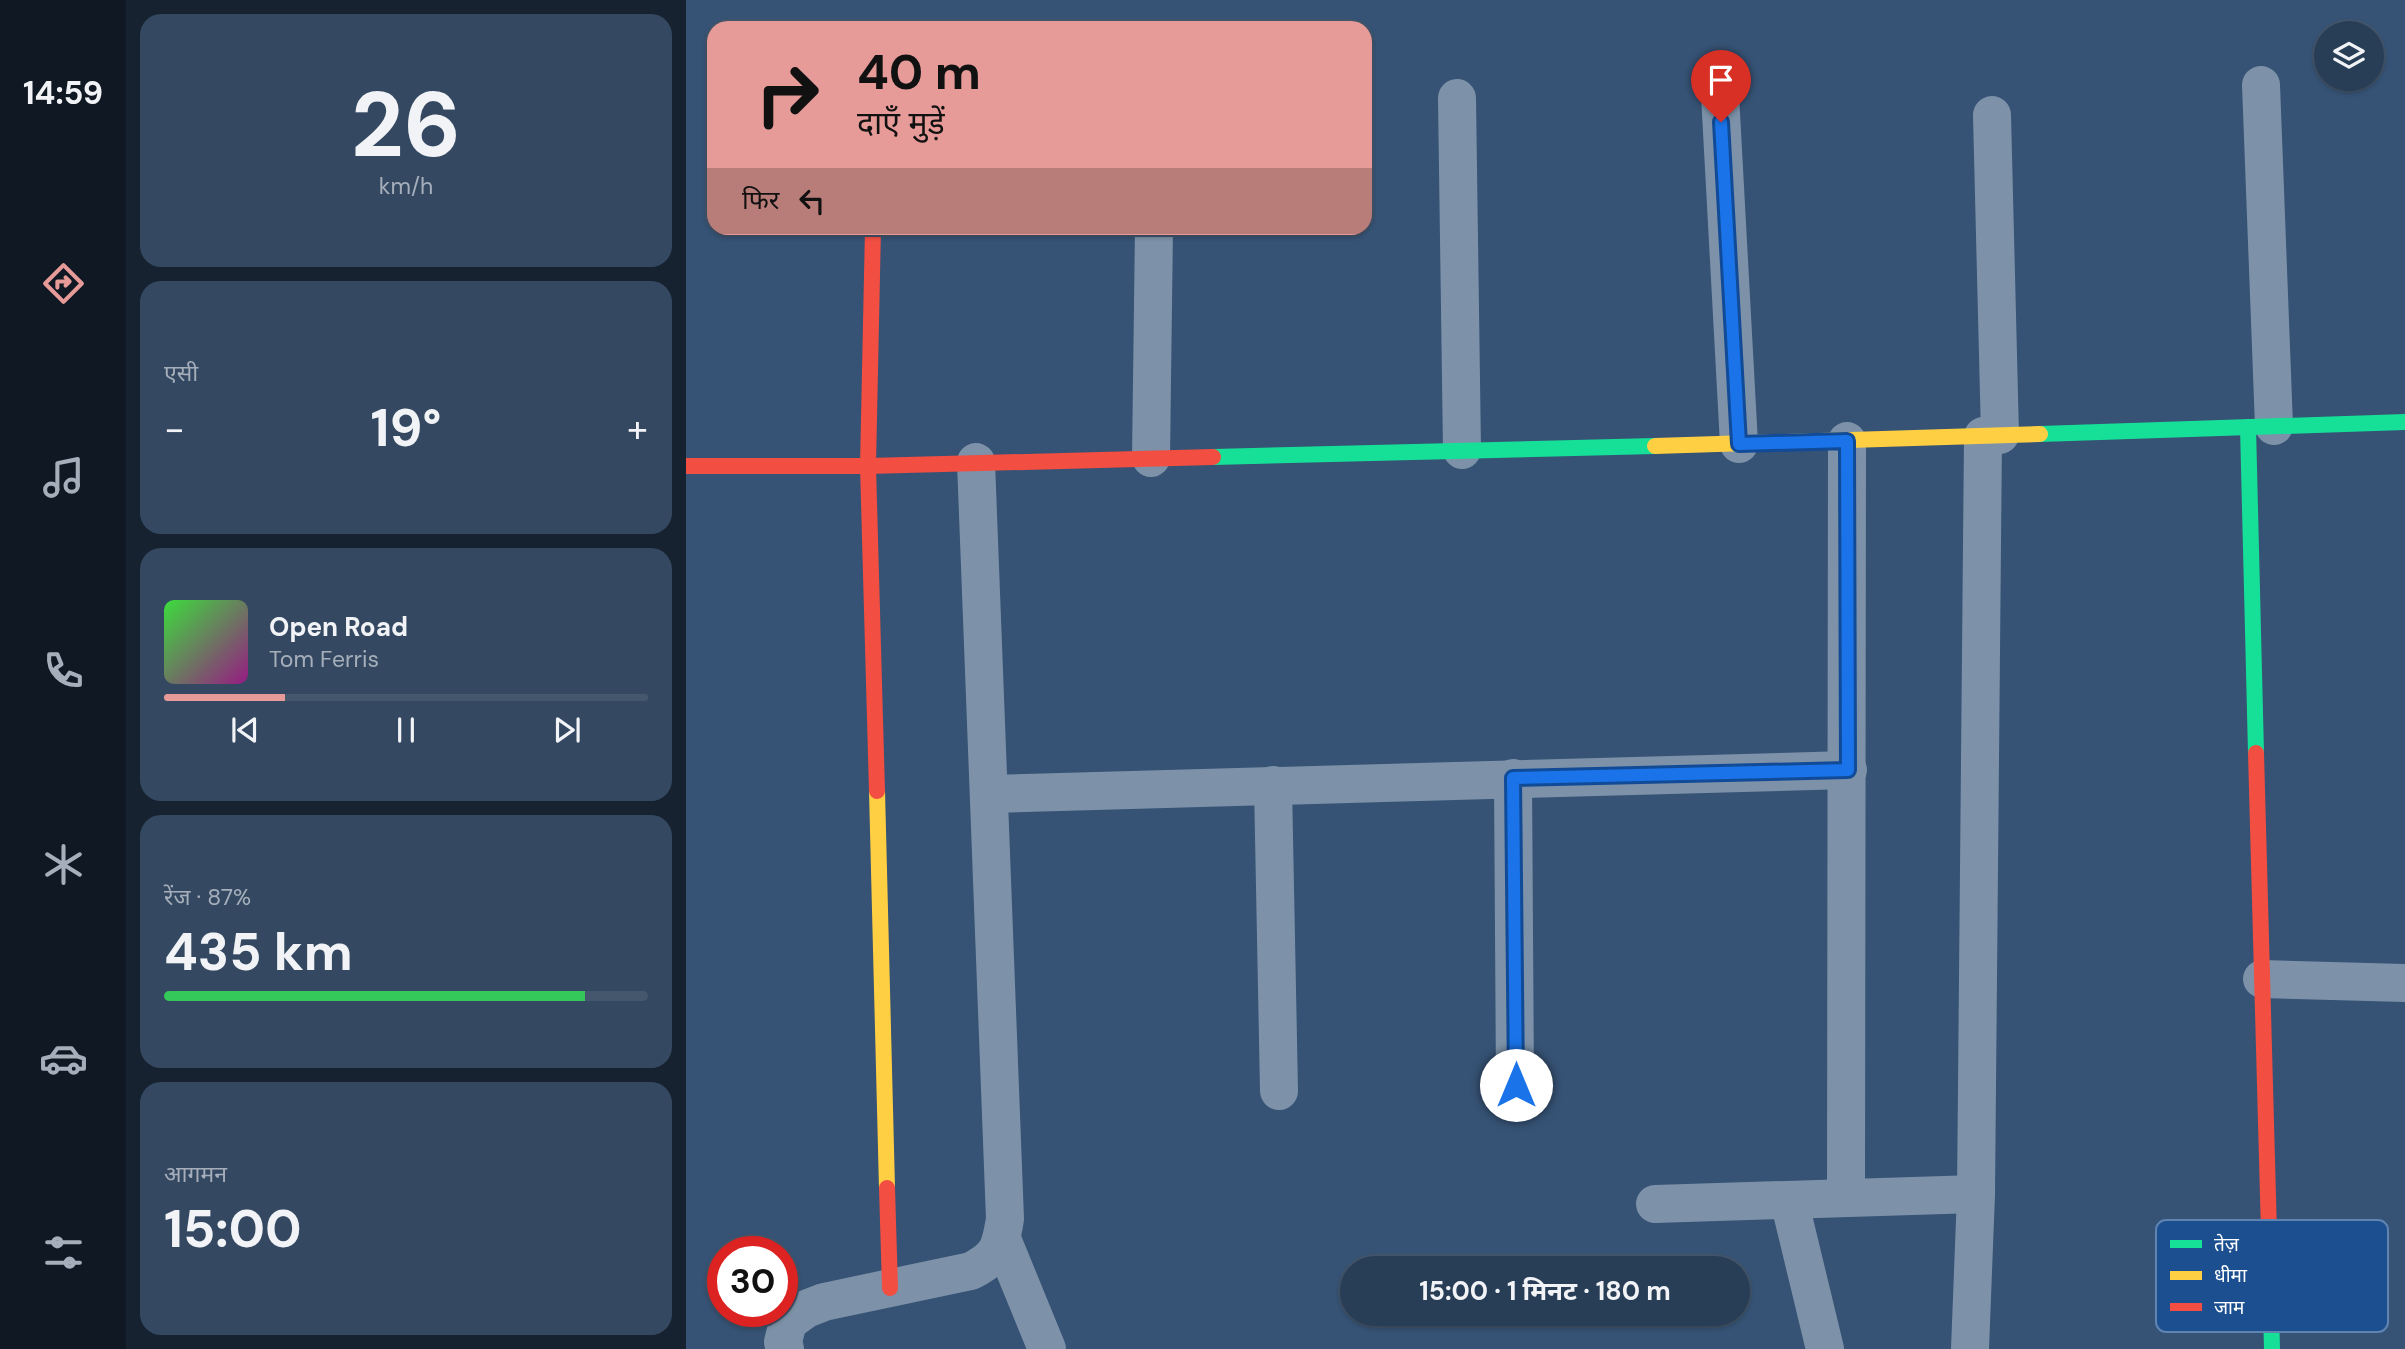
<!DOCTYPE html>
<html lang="hi">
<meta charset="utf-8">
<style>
:root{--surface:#283e57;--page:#344961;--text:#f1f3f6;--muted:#a5aeba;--line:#44576d;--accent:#e69b98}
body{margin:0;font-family:"DM Sans","Noto Sans Devanagari",sans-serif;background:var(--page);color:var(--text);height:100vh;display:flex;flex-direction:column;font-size:26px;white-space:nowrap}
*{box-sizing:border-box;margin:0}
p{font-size:23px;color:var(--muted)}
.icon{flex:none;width:38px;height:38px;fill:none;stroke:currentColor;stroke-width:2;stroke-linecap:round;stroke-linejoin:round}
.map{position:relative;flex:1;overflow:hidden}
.details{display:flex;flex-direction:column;gap:14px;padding:14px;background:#162230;width:560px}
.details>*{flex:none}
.top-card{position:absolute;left:21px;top:21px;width:665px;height:214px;border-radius:21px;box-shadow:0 2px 5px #0004,0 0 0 2px var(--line);background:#e69b98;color:#111;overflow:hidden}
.fabs{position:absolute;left:1628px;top:21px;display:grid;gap:14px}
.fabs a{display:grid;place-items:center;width:70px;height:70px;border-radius:50%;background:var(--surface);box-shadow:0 2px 5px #0004,0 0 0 2px var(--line);font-size:35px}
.speed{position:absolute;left:21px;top:1236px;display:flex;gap:14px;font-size:35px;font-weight:700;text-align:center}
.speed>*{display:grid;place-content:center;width:91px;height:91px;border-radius:50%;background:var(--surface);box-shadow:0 2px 5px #0004,0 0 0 2px var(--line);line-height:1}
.speed .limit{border:10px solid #d22;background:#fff;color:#111}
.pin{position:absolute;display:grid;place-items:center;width:60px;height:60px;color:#fff;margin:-72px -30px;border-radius:50% 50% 50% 0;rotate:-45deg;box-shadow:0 0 7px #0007}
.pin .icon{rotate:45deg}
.me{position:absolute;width:77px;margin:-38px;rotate:0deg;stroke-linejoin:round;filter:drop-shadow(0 0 5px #0008)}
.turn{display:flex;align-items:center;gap:24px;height:147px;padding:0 35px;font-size:32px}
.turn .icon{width:91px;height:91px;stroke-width:2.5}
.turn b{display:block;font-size:49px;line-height:60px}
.then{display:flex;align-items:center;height:66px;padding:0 35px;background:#0003;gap:14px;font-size:26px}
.big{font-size:52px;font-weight:700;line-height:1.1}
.details .tile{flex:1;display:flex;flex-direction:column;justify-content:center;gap:10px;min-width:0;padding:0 24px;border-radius:21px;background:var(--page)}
.details .dial{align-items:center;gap:0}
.dial b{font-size:91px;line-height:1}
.song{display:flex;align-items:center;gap:21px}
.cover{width:84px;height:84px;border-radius:10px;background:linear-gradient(135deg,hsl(120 70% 55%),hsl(310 70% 35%))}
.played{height:7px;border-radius:4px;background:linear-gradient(90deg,var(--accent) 25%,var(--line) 25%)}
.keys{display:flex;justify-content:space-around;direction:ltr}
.heat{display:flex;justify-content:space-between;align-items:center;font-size:38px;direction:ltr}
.charge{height:10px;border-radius:5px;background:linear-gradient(90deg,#34c759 87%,var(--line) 0)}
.trip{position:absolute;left:654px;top:1256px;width:410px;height:70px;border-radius:35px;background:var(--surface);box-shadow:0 2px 5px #0004,0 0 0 2px var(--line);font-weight:700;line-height:70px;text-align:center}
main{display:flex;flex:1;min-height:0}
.tab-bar{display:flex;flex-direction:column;width:126px;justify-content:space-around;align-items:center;background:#101923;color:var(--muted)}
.tab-bar .icon{width:49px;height:49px}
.tab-bar .active{color:var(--accent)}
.tab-bar b{font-size:32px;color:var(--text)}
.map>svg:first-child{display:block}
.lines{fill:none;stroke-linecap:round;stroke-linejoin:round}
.street{stroke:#7d92a8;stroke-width:38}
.fast{stroke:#16e098;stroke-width:16}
.slow{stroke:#ffcf43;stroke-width:16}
.jam{stroke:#f24e42;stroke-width:16}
.route-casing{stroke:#114b97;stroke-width:18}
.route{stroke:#1a73e8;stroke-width:12}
.key{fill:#1b4f8f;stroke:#5f84b1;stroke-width:2}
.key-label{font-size:19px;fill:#fff}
</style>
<main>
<nav class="tab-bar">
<b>14:59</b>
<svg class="icon active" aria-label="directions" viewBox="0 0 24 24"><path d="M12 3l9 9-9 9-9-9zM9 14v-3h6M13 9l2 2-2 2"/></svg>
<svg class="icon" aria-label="music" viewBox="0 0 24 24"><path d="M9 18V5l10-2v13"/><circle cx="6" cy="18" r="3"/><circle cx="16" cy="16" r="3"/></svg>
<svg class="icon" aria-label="phone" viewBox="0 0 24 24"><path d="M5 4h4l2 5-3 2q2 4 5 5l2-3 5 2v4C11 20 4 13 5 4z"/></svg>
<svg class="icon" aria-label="climate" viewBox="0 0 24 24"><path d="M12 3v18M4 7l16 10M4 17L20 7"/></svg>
<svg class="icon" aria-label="car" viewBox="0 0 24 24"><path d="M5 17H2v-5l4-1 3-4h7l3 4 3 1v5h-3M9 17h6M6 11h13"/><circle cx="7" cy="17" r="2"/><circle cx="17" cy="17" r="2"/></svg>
<svg class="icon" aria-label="filters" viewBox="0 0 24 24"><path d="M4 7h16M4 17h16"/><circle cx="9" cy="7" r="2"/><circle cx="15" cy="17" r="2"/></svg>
</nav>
<section class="details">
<div class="tile dial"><b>26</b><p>km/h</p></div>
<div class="tile"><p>एसी</p>
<div class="heat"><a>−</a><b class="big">19°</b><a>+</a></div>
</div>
<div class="tile">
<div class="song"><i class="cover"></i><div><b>Open Road</b><p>Tom Ferris</p></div></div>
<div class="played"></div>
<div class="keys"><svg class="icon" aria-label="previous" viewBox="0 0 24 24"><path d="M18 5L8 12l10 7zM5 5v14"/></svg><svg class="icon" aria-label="pause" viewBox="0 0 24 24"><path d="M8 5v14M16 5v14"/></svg><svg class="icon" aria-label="next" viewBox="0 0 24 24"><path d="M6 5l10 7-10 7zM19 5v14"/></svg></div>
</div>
<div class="tile"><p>रेंज · 87%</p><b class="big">435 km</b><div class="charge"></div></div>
<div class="tile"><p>आगमन</p><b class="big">15:00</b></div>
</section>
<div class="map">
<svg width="1719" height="1349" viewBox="0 0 1719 1349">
<rect width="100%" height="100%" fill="#365274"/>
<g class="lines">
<!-- street -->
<g class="street">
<path d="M1575 85 1588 426"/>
<path d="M1034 95 1053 444"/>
<path d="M771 98 776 450"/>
<path d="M1306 115 1314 435"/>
<path d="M465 458 468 228"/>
<path d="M827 778 829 1085"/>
<path d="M587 785 593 1091"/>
<path d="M303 794 1162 770"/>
<path d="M1576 979 1719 983"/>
<path d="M1160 1198 1161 441"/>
<path d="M1103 1200 1139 1349"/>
<path d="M969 1204 1290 1194"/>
<path d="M316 1239 361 1349"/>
<path d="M99 1349 97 1342 102 1322 120 1309 138 1302 285 1271C312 1257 314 1249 319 1219L290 462"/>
<path d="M1284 1349 1290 1194 1297 436"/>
</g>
<!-- fast -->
<g class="fast">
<path d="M1562 427 1570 753"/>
<path d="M1354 434 1719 422"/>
<path d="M527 457 969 446"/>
<path d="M1583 1233 1586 1349"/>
</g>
<!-- slow -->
<g class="slow">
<path d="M969 446 1354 434"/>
<path d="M191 791 201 1188"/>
</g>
<!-- jam -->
<g class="jam">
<path d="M187 228 182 466 191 791"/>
<path d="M0 466H182L527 457"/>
<path d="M1570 753 1583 1233"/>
<path d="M201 1188 204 1288"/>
</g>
</g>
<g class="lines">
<!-- route casing -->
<g class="route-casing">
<path id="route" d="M830 1085 827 778 1162 770 1161 441 1053 444 1035 122"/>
</g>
<!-- route -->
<use href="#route" class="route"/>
</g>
<!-- legend -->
<rect x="1470" y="1220" width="232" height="112" rx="10" class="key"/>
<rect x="1484" y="1240" width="32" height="8" fill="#16e098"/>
<rect x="1484" y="1271" width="32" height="9" fill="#ffcf43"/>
<rect x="1484" y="1303" width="32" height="8" fill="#f24e42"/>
<g class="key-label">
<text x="1528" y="1251">तेज़</text>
<text x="1528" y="1282">धीमा</text>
<text x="1528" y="1314">जाम</text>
</g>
</svg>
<div class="fabs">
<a><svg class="icon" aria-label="layers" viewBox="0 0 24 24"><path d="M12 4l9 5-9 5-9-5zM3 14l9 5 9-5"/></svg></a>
</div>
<div class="speed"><div class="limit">30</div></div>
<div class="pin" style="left:1035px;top:122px;background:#d93025"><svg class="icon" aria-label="arrive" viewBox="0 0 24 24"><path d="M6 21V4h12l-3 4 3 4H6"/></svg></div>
<svg class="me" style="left:830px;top:1085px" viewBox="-20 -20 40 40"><circle r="19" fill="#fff"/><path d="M0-13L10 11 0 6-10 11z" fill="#1a73e8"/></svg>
<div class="trip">15:00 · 1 मिनट · 180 m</div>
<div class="top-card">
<div class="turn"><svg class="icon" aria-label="right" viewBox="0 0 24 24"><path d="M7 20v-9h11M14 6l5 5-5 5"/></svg><div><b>40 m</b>दाएँ मुड़ें</div></div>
<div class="then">फिर<svg class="icon" aria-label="left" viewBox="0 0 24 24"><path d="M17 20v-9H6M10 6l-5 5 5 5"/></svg></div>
</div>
</div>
</main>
